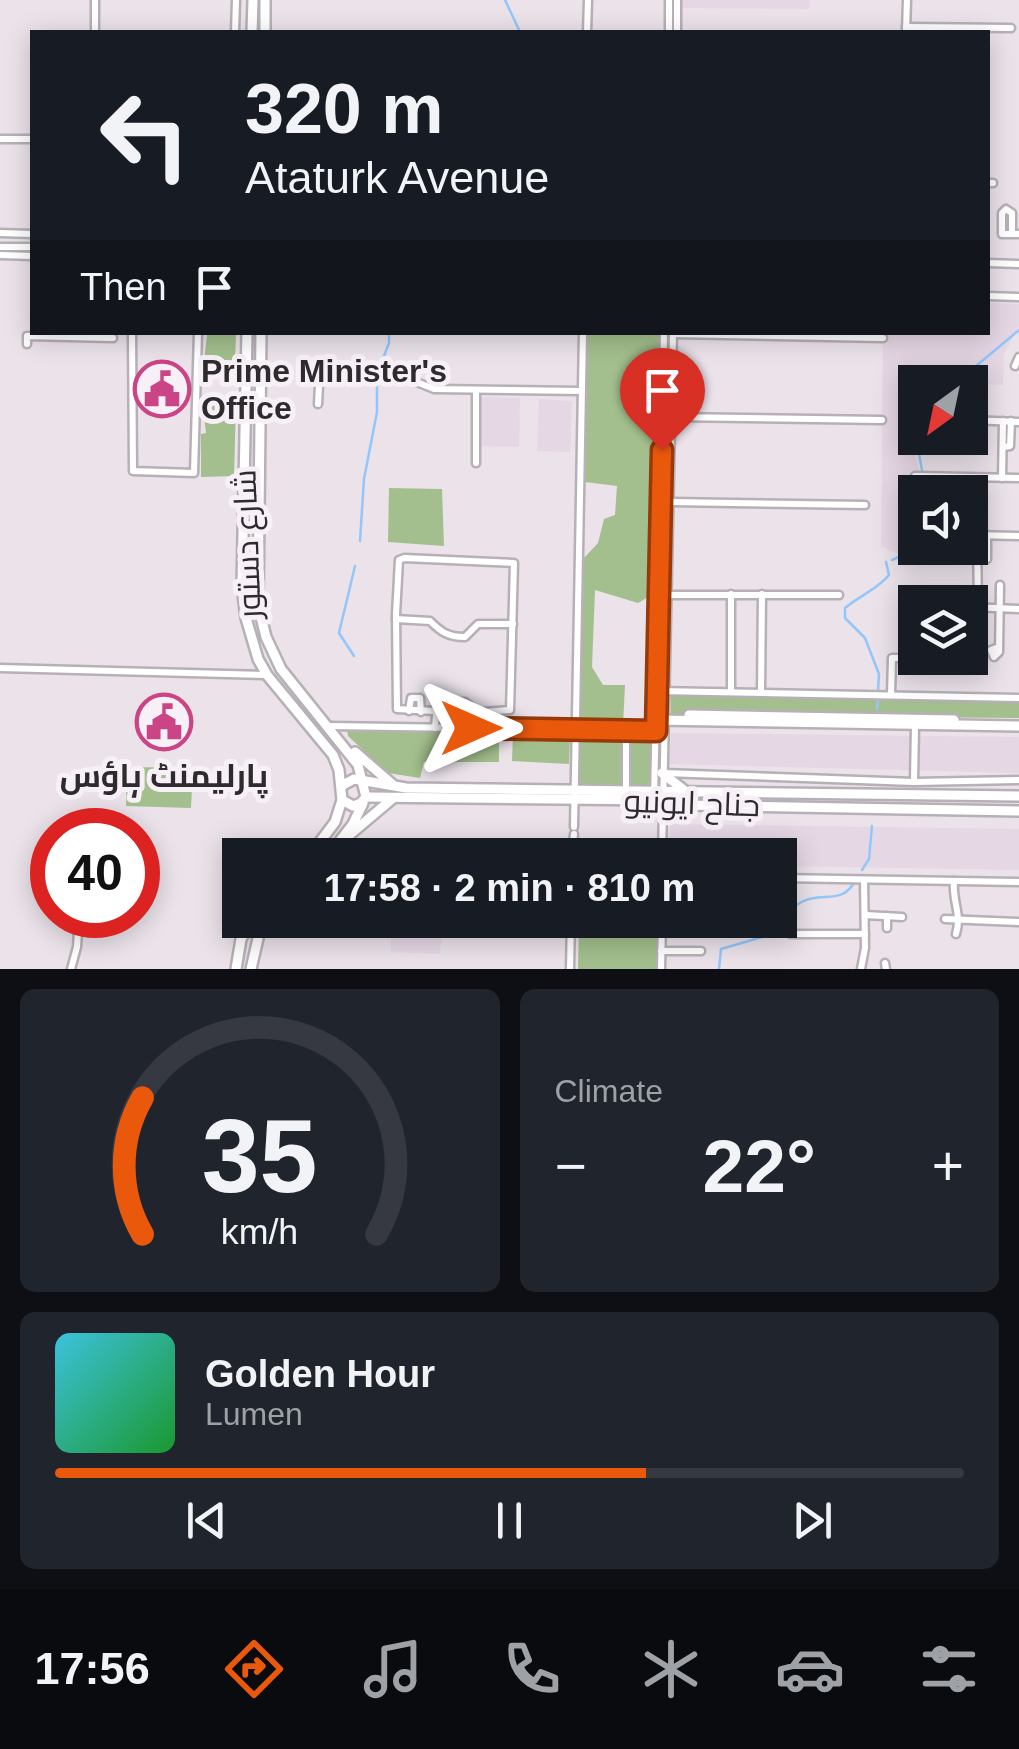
<!DOCTYPE html>
<meta charset="utf-8">
<style>
:root{--surface:#171b24;--page:#20242c;--text:#f1f3f6;--muted:#9ea1a6;--line:#363941;--accent:#ea580c}
body{margin:0;font-family:Helvetica,Cairo,sans-serif;background:var(--page);color:var(--text);height:100vh;display:flex;flex-direction:column;font-size:38px;white-space:nowrap}
*{box-sizing:border-box;margin:0}
p{font-size:32px;color:var(--muted)}
.icon{flex:none;width:55px;height:55px;fill:none;stroke:currentColor;stroke-width:2;stroke-linecap:round;stroke-linejoin:round}
.map{position:relative;height:969px;overflow:hidden}
.panel{display:flex;flex-direction:column;gap:20px;padding:20px;background:#0d0f14;flex:1}
.panel>*{flex:none}
.top-card{position:absolute;left:30px;top:30px;width:960px;height:305px;border-radius:0px;box-shadow:0 5px 25px #0003;background:#171b24;color:var(--text);overflow:hidden}
.needle{width:65px;rotate:213deg}
.controls{position:absolute;left:898px;top:365px;display:grid;gap:20px}
.controls a{display:grid;place-items:center;width:90px;height:90px;border-radius:0px;background:var(--surface);box-shadow:0 5px 25px #0003;font-size:50px}
.speed{position:absolute;left:30px;top:808px;display:flex;gap:20px;font-size:50px;font-weight:700;text-align:center}
.speed>*{display:grid;place-content:center;width:130px;height:130px;border-radius:50%;background:var(--surface);box-shadow:0 5px 25px #0003;line-height:1}
.speed .limit{border:15px solid #d22;background:#fff;color:#111}
.pin{position:absolute;display:grid;place-items:center;width:85px;height:85px;color:#fff;margin:-102px -42px;border-radius:50% 50% 50% 0;rotate:-45deg;box-shadow:0 0 10px #0007}
.pin .icon{rotate:45deg}
.me{position:absolute;width:110px;margin:-55px;rotate:90deg;stroke-linejoin:round;filter:drop-shadow(0 0 8px #0008)}
.turn{display:flex;align-items:center;gap:35px;height:210px;padding:0 50px;font-size:45px}
.turn .icon{width:130px;height:130px;stroke-width:2.5}
.turn b{display:block;font-size:70px;line-height:85px}
.then{display:flex;align-items:center;height:95px;padding:0 50px;background:#0003;gap:20px;font-size:38px}
.big{font-size:75px;font-weight:600;line-height:1.1}
.panel .tile{flex:1;display:flex;flex-direction:column;justify-content:center;gap:15px;min-width:0;padding:0 35px;border-radius:15px;background:var(--page)}
.panel .dial{align-items:center;gap:0}
.dial svg{height:260px;overflow:visible;fill:none;stroke:var(--line);stroke-width:7;stroke-linecap:round;text-anchor:middle}
.dial text{fill:var(--text);stroke:none}
.song{display:flex;align-items:center;gap:30px}
.cover{width:120px;height:120px;border-radius:15px;background:linear-gradient(135deg,hsl(190 70% 55%),hsl(130 70% 35%))}
.played{height:10px;border-radius:5px;background:linear-gradient(90deg,var(--accent) 65%,var(--line) 65%)}
.keys{display:flex;justify-content:space-around;direction:ltr}
.heat{display:flex;justify-content:space-between;align-items:center;font-size:55px;direction:ltr}
.panel .tiles{flex:1;display:grid;gap:20px;grid-template-columns:1fr 1fr}
.tile:last-child{grid-column:span 2}
.trip{position:absolute;left:222px;top:838px;width:575px;height:100px;border-radius:0px;background:var(--surface);box-shadow:0 5px 25px #0003;font-weight:600;line-height:100px;text-align:center}
.tabs{display:flex;height:160px;justify-content:space-around;align-items:center;background:#090b0e;color:var(--muted)}
.tabs .icon{width:70px;height:70px}
.tabs .current{color:var(--accent)}
.tabs b{font-size:45px;color:var(--text)}
.map>svg:first-child{display:block}
.built{fill:#e6d7e5}
.green{fill:#a3bf8d}
.lines{fill:none;stroke-linecap:round;stroke-linejoin:round}
.stream{stroke:#93c6fa;stroke-width:2.5}
.minor-casing{stroke:#b7b0b7;stroke-width:11}
.major-casing{stroke:#b7b0b7;stroke-width:14}
.minor{stroke:#fff;stroke-width:6}
.major{stroke:#fff;stroke-width:9}
.route-casing{stroke:#983908;stroke-width:25}
.route{stroke:#ea580c;stroke-width:18}
.labels{text-anchor:middle;stroke-width:10;stroke-linejoin:round;paint-order:stroke}
.poi-label{font-size:32px;font-weight:bold;fill:#2e2b2e;stroke:#f8f0f7;text-anchor:start}
.street-label{font-size:32px;fill:#2e2b2e;stroke:#f8f0f7}
</style>
<div class="map">
<svg width="1019" height="969" viewBox="0 0 1019 969">
<rect width="100%" height="100%" fill="#ebe2ea"/>
<!-- built -->
<g class="built">
<path d="M681 0H810L809 9 681 8Z"/>
<path d="M988 303 1019 304V325L1004 354 1003 385 915 382V405L905 419 922 480 920 492H915V545L899 554 881 546 883 333 988 332Z"/>
<path d="M481 397 520 398 519 447 480 446Z"/>
<path d="M539 399 572 401 570 452 537 451Z"/>
<path d="M671 733 1019 737V773L669 764Z"/>
<path d="M670 824 1019 829V870L780 866V855H669Z"/>
<path d="M391 920H443L440 954 391 952Z"/>
</g>
<!-- green -->
<g class="green">
<path d="M204 333H236L235 364 227 365 226 371 203 370 207 335Z"/>
<path d="M587 333H659L655 593 638 603 595 590 592 667 603 685H625L623 725 580 723 584 558 598 543 604 519 615 515 617 486 585 482Z"/>
<path d="M202 398H225L227 403H236L234 476 201 477V434L206 433Z"/>
<path d="M389 488 442 489 444 546 388 542Z"/>
<path d="M671 693 1019 701V718L671 715Z"/>
<path d="M347 731 499 733V762H424L420 778 388 773 348 736Z"/>
<path d="M513 733 570 736 569 764 512 761Z"/>
<path d="M581 733 650 734 653 781 643 787 578 786Z"/>
<path d="M127 767 193 768 191 808 126 806Z"/>
<path d="M579 920H657L656 969H578Z"/>
</g>
<g class="lines">
<!-- stream -->
<g class="stream">
<path d="M505 0 520 32"/>
<path d="M957 382 1019 330"/>
<path d="M915 416 912 418 915 432"/>
<path d="M916 438 922 470"/>
<path d="M922 479 923 492"/>
<path d="M360 541 364 479 377 412V374L389 343V332"/>
<path d="M892 560 918 548"/>
<path d="M354 656 339 633 355 566"/>
<path d="M878 691 879 674 865 638 845 618V608C859 596 878 589 889 575L886 562"/>
<path d="M877 709 878 698"/>
<path d="M862 870 869 859 872 826"/>
<path d="M781 918C790 910 798 902 809 899 828 894 842 902 854 883"/>
<path d="M719 969 721 949 769 935 779 920"/>
</g>
<!-- minor casing -->
<g class="minor-casing">
<g id="minor">
<path d="M906 27 1011 28"/>
<path d="M95 32V0"/>
<path d="M235 32 236 0"/>
<path d="M587 32 588 0"/>
<path d="M669 32V0"/>
<path d="M677 32V0"/>
<path d="M906 32 907 0"/>
<path d="M0 139H32"/>
<path d="M988 183H993"/>
<path d="M0 233 32 234"/>
<path d="M1012 234V213L1006 209 1002 213V234H1019"/>
<path d="M0 247H32"/>
<path d="M0 255 32 256"/>
<path d="M988 263 1019 264"/>
<path d="M988 296 1019 297"/>
<path d="M132 332 133 471 194 473 198 332"/>
<path d="M673 334 883 338"/>
<path d="M27 344V336L113 338"/>
<path d="M1015 366 1019 357"/>
<path d="M476 391V463"/>
<path d="M318 404 319 386 326 375 394 373 434 389 581 391"/>
<path d="M671 417 882 420"/>
<path d="M970 420 1019 422"/>
<path d="M1003 447 1010 446 1011 421"/>
<path d="M915 476 1019 478"/>
<path d="M1002 478 1003 421"/>
<path d="M670 502 865 505"/>
<path d="M970 535 1019 536"/>
<path d="M977 535 978 608"/>
<path d="M404 558 514 563 510 710 471 713 397 709 396 614 399 560Z"/>
<path d="M977 559H987V535"/>
<path d="M731 594V691"/>
<path d="M667 595H839"/>
<path d="M970 607 1019 609"/>
<path d="M396 619 430 621C441 632 448 637 465 637L478 624H513"/>
<path d="M996 648 991 650 994 657 999 652 1000 585"/>
<path d="M0 668 267 675"/>
<path d="M658 691 1019 698"/>
<path d="M761 692 762 594"/>
<path d="M891 695 892 658H919"/>
<path d="M409 711 411 698H420L421 712"/>
<path d="M330 726 656 731"/>
<path d="M435 728 437 703 465 702 470 706 471 728"/>
<path d="M664 773 914 782 1019 780"/>
<path d="M914 782 915 725"/>
<path d="M626 791V730"/>
<path d="M662 814 654 800 664 332"/>
<path d="M574 827 583 332"/>
<path d="M572 855 574 834"/>
<path d="M662 855 673 332"/>
<path d="M780 878 1019 882"/>
<path d="M954 881C952 901 962 914 956 934"/>
<path d="M865 915 902 917"/>
<path d="M945 919 1019 922"/>
<path d="M887 928V916"/>
<path d="M791 934H865"/>
<path d="M661 951H701"/>
<path d="M885 963 886 969"/>
<path d="M71 969 77 947 79 915"/>
<path d="M570 969 571 920"/>
<path d="M661 969 662 920"/>
<path d="M861 969 865 948 864 880"/>
</g>
</g>
<!-- major casing -->
<g class="major-casing">
<g id="major">
<path d="M252 32 253 0"/>
<path d="M265 32V0"/>
<path d="M247 332 242 586 246 618 258 659 267 675 333 755 339 770 342 800 353 806 361 803 366 797 358 765 281 669 266 637 258 605 261 332"/>
<path d="M689 715 954 720"/>
<path d="M656 720 1019 726"/>
<path d="M355 752 392 784"/>
<path d="M662 773 684 790"/>
<path d="M341 786 354 779 406 788 1019 796"/>
<path d="M366 797 662 800 685 805 1019 811"/>
<path d="M341 842 392 799"/>
<path d="M310 855 335 822 342 800"/>
<path d="M329 855 353 824 363 803"/>
<path d="M236 969 241 939 252 920"/>
<path d="M251 969 259 934 268 920"/>
</g>
</g>
<!-- minor -->
<use href="#minor" class="minor"/>
<!-- major -->
<use href="#major" class="major"/>
</g>
<g class="lines">
<!-- route casing -->
<g class="route-casing">
<path id="route" d="M471 728 656 731 662 450"/>
</g>
<!-- route -->
<use href="#route" class="route"/>
</g>
<!-- icons -->
<defs>
<g id="civic-ring" transform="scale(2.875)"><circle r="9.5" fill="#f8f0f7" stroke="#ca4486" stroke-width="1.5"/><path d="M-.6-6.5H3V-4.5H.6V-3L4-1V1h2V6H-6V1h2V-1L-.6-3ZM-1.2 2.5V6h2.4V2.5Z" fill="#ca4486"/></g>
</defs>
<g fill-rule="evenodd">
<use href="#civic-ring" x="162" y="389"/>
<use href="#civic-ring" x="164" y="722"/>
</g>
<g class="labels">
<!-- poi labels -->
<g class="poi-label">
<text x="201" y="382">Prime Minister's<tspan x="201" dy="37">Office</tspan></text>
<text x="164" y="787" text-anchor="middle">پارلیمنٹ ہاؤس</text>
</g>
<!-- street labels -->
<g class="street-label">
<text transform="translate(247 544) rotate(-92)" y="11">شارع دستور</text>
<text transform="translate(692 803) rotate(2)" y="11">جناح ایونیو</text>
</g>
</g>
</svg>
<div class="controls">
<a><svg class="needle" viewBox="-14 -14 28 28"><path d="M0-13l5 13h-10z" fill="#e53935"/><path d="M0 13l5-13h-10z" fill="#9ea1a6"/></svg></a>
<a><svg class="icon" aria-label="sound" viewBox="0 0 24 24"><path d="M4 9h4l5-4v14l-5-4H4zM17 9q2 3 0 6"/></svg></a>
<a><svg class="icon" aria-label="layers" viewBox="0 0 24 24"><path d="M12 4l9 5-9 5-9-5zM3 14l9 5 9-5"/></svg></a>
</div>
<div class="speed"><div class="limit">40</div></div>
<div class="pin" style="left:662px;top:450px;background:#d93025"><svg class="icon" aria-label="arrive" viewBox="0 0 24 24"><path d="M6 21V4h12l-3 4 3 4H6"/></svg></div>
<svg class="me" style="left:471px;top:728px" viewBox="-20 -20 40 40"><path d="M0-17L14 15 0 8-14 15z" fill="#ea580c" stroke="#fff" stroke-width="4"/></svg>
<div class="trip">17:58 · 2 min · 810 m</div>
<div class="top-card">
<div class="turn"><svg class="icon" aria-label="left" viewBox="0 0 24 24"><path d="M17 20v-9H6M10 6l-5 5 5 5"/></svg><div><b>320 m</b>Ataturk Avenue</div></div>
<div class="then">Then<svg class="icon" aria-label="arrive" viewBox="0 0 24 24"><path d="M6 21V4h12l-3 4 3 4H6"/></svg></div>
</div>
</div>
<section class="panel">
<div class="tiles">
<div class="tile dial"><svg viewBox="0 0 100 80">
<path d="M14 69A42 42 0 1 1 86 69"/>
<path d="M14 69A42 42 0 0 1 14 27" stroke="#ea580c"/>
<text x="50" y="56" font-size="32" font-weight="700">35</text>
<text x="50" y="72" font-size="11">km/h</text>
</svg></div>
<div class="tile"><p>Climate</p>
<div class="heat"><a>−</a><b class="big">22°</b><a>+</a></div>
</div>
<div class="tile">
<div class="song"><i class="cover"></i><div><b>Golden Hour</b><p>Lumen</p></div></div>
<div class="played"></div>
<div class="keys"><svg class="icon" aria-label="previous" viewBox="0 0 24 24"><path d="M18 5L8 12l10 7zM5 5v14"/></svg><svg class="icon" aria-label="pause" viewBox="0 0 24 24"><path d="M8 5v14M16 5v14"/></svg><svg class="icon" aria-label="next" viewBox="0 0 24 24"><path d="M6 5l10 7-10 7zM19 5v14"/></svg></div>
</div>
</div>
</section>
<nav class="tabs">
<b>17:56</b>
<svg class="icon current" aria-label="directions" viewBox="0 0 24 24"><path d="M12 3l9 9-9 9-9-9zM9 14v-3h6M13 9l2 2-2 2"/></svg>
<svg class="icon" aria-label="music" viewBox="0 0 24 24"><path d="M9 18V5l10-2v13"/><circle cx="6" cy="18" r="3"/><circle cx="16" cy="16" r="3"/></svg>
<svg class="icon" aria-label="phone" viewBox="0 0 24 24"><path d="M5 4h4l2 5-3 2q2 4 5 5l2-3 5 2v4C11 20 4 13 5 4z"/></svg>
<svg class="icon" aria-label="climate" viewBox="0 0 24 24"><path d="M12 3v18M4 7l16 10M4 17L20 7"/></svg>
<svg class="icon" aria-label="car" viewBox="0 0 24 24"><path d="M5 17H2v-5l4-1 3-4h7l3 4 3 1v5h-3M9 17h6M6 11h13"/><circle cx="7" cy="17" r="2"/><circle cx="17" cy="17" r="2"/></svg>
<svg class="icon" aria-label="filters" viewBox="0 0 24 24"><path d="M4 7h16M4 17h16"/><circle cx="9" cy="7" r="2"/><circle cx="15" cy="17" r="2"/></svg>
</nav>
